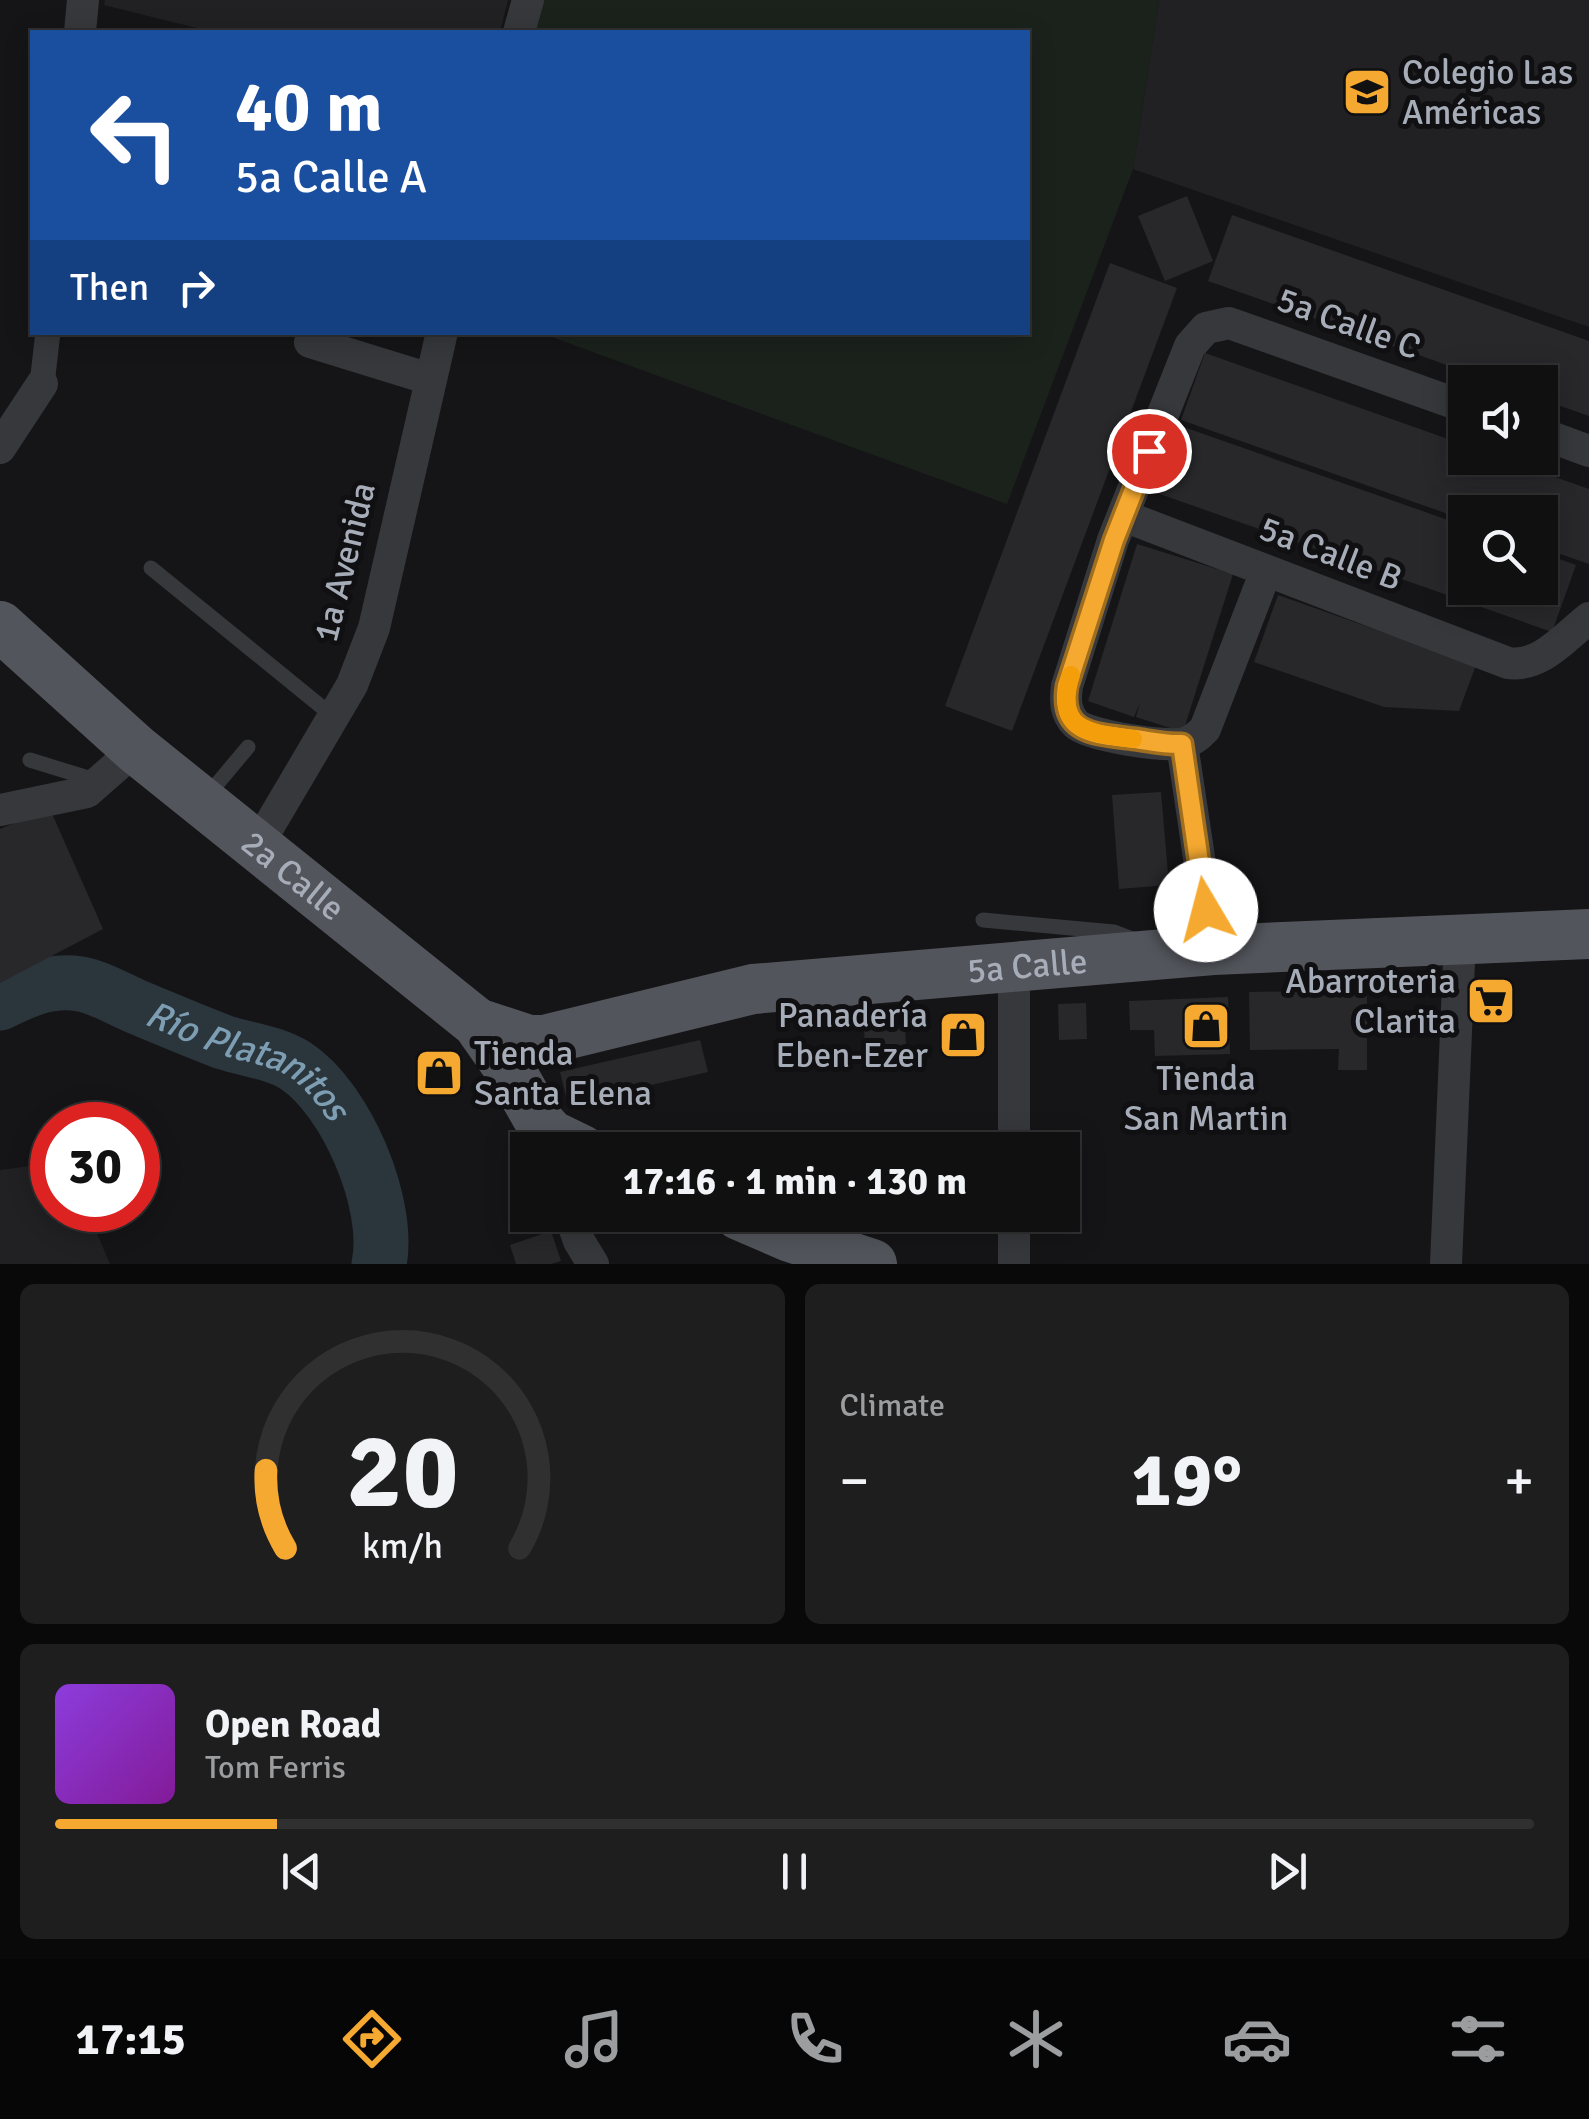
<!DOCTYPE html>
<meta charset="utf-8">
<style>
:root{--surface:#101011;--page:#1e1e1f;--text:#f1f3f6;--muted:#9c9d9f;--line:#303031;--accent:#f5a930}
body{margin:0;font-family:Signika,sans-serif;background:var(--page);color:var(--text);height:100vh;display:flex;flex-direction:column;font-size:38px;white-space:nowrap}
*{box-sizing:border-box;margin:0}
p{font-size:32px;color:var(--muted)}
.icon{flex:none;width:55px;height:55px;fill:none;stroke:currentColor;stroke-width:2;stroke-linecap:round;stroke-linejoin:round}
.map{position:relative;height:1264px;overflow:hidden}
.side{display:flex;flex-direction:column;gap:20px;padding:20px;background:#090909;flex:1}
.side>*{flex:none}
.guide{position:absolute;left:30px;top:30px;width:1000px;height:305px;border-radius:0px;box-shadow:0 5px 25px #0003,0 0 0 2px var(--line);background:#1a4fa0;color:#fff;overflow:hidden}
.buttons{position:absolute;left:1448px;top:365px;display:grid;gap:20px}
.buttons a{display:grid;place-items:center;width:110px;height:110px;border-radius:0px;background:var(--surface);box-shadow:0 5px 25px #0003,0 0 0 2px var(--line);font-size:50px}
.speed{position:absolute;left:30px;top:1102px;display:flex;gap:20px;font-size:50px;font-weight:700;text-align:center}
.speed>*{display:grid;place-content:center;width:130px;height:130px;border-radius:50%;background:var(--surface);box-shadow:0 5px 25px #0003,0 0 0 2px var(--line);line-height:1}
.speed .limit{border:15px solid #d22;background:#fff;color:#111}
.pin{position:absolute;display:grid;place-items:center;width:85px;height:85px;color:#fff;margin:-42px;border:5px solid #fff;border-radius:50%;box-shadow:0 2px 10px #0007}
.me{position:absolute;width:110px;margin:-55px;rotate:352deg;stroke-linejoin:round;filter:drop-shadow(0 0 8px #0008)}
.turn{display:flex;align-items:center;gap:35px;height:210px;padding:0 40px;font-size:45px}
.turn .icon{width:130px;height:130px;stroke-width:2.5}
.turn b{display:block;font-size:70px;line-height:85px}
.then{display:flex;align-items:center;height:95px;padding:0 40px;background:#0003;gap:20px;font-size:38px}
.big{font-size:75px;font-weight:700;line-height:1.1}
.side .card{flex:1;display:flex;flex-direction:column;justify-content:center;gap:15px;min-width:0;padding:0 35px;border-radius:15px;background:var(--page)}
.side .dial{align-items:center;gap:0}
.dial svg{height:260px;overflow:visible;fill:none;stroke:var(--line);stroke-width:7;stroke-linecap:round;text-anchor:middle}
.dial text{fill:var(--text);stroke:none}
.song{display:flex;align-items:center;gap:30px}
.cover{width:120px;height:120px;border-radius:15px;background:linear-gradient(135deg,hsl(270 70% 55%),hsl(290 70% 35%))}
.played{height:10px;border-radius:5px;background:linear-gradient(90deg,var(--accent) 15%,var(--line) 15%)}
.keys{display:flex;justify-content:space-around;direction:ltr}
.heat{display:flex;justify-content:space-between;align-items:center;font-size:55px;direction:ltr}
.side .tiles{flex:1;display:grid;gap:20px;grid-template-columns:1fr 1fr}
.card:last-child{grid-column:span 2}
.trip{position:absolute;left:510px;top:1132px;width:570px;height:100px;border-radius:0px;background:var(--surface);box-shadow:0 5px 25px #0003,0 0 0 2px var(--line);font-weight:700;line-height:100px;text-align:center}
.tab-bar{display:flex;height:160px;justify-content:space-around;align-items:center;background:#060607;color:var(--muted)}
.tab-bar .icon{width:70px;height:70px}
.tab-bar .active{color:var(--accent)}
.tab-bar b{font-size:45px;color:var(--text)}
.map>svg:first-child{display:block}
.built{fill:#212124}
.green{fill:#1b221c}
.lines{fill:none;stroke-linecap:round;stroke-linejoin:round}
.river{stroke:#2b353c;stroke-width:55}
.building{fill:#28282b}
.service{stroke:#36383c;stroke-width:15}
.pedestrian{stroke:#36383c;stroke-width:25}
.minor{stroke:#36383c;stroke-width:32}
.primary{stroke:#52555b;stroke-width:50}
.route-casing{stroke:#9f6e1f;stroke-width:25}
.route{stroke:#f5a930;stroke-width:18}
.slow{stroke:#f59e0b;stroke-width:18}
.labels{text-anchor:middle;stroke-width:10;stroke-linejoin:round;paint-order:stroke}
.poi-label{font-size:35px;fill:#a7adb8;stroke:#101012;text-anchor:start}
.street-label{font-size:35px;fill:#a7adb8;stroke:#101012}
.water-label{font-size:38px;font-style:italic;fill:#7d9db3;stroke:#101012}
</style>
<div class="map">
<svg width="1589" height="1264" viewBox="0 0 1589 1264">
<rect width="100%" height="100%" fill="#151517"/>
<!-- built -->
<g class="built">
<path d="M105 0H508L500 32H213L104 5Z"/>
<path d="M1159 0H1589V327L1133 169Z"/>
<path d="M52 1163V1210H87L110 1264H0V1170Z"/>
</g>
<!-- green -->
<path class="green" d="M543 0H1159L1133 169 1007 504 541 333 1028 332V32H534Z"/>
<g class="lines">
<!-- river -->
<path class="river" id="s1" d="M0 1003C24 991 45 981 73 983 96 985 116 998 137 1007 166 1019 194 1031 223 1042 247 1050 274 1052 296 1066 347 1100 391 1205 379 1264"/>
</g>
<!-- building -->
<g class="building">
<path d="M1187 196 1213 261 1165 281 1138 216Z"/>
<path d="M1232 215 1589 341V416L1540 399V382H1495L1208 281Z"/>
<path d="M1110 263 1177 288 1012 731 945 706Z"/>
<path d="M1205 353 1465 445V458H1501L1589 489V564L1540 547V512H1465V520L1181 420Z"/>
<path d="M1178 425 1465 526V588H1540V552L1576 565 1552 632 1154 492Z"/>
<path d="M1137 544 1233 574 1183 732 1136 717 1140 703 1134 717 1088 701Z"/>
<path d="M1278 595 1476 665 1459 711 1384 707 1254 662Z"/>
<path d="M1161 792 1169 885 1119 889 1112 795Z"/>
<path d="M50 809 103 929 0 983V829Z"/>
<path d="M1510 988 1511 1013 1472 1014 1471 990Z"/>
<path d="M1367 990V1070H1338L1339 1049 1250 1050 1249 992Z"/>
<path d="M1228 997 1230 1054 1155 1056 1154 1030H1130L1129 1001Z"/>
<path d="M1086 1003 1087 1039 1059 1040 1058 1004Z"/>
<path d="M980 1019 981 1049 947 1051 946 1021Z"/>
<path d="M905 1023 906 1047 865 1050 864 1026Z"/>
<path d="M700 1040 708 1072 568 1104 560 1072Z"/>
<path d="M439 1052 460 1077 439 1094 419 1069Z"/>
<path d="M551 1231 561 1261 551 1264H516L510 1245Z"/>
</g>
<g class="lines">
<!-- service -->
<g class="service">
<path d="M151 568 334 717"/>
<path d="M30 760 98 781"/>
<path d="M207 796 248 747"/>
<path d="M983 920 1114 932 1135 940"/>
</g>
<!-- pedestrian -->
<path class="pedestrian" d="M42 384 48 332"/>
<!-- minor -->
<g class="minor">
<path d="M80 32 83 0"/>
<path d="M519 32 528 0"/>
<path d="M313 332 310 342 430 379"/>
<path d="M1540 433 1589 451"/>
<path d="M0 448 42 384"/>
<path d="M1124 516 1508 663C1540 668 1565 637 1589 618"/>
<path d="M1266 571 1205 729C1199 735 1194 740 1185 743 1168 748 1088 736 1076 724 1065 713 1065 700 1067 686L1113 540 1190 346 1206 328 1229 323 1465 407"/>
<path d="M1182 744 1213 950"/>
<path d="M0 810 87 792 136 749"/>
<path d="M256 848 352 685 374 628 442 332"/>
<path d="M1014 964V1150"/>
<path d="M570 1215 579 1241 593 1264"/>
<path d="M1014 1215V1264"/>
<path d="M1446 1264 1460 939"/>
</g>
<!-- primary -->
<g class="primary">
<path id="s2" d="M0 626 136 749 477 1023 512 1073 541 1124 551 1135 582 1150"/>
<path id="s3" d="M477 1023 529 1040H544L753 989 1213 950 1589 934"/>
<path d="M739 1215 790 1237 872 1264"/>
</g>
</g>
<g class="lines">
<!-- route casing -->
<g class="route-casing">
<path id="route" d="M1149 451 1114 540 1067 686C1059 736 1099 734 1135 739 1150 741 1166 745 1182 744L1206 910"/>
</g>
<!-- route -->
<use href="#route" class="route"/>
<!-- slow -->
<path class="slow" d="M1071 675C1053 731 1090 733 1133 739"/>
</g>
<!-- icons -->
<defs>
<g id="school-square" transform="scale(2.5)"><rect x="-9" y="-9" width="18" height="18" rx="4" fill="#f5a930" stroke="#101012"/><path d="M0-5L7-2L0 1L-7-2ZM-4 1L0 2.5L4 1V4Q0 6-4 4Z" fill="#111"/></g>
<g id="supermarket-square" transform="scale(2.5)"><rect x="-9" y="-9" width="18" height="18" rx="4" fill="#f5a930" stroke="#101012"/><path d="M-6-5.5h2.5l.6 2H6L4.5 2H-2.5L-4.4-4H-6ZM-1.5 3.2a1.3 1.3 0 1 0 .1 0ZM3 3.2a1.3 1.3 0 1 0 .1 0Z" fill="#111"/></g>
<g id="shop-square" transform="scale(2.5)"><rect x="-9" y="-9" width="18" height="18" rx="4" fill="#f5a930" stroke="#101012"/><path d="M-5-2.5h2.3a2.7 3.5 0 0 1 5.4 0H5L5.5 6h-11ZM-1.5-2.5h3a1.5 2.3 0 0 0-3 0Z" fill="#111"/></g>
</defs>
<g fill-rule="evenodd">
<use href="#school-square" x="1367" y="92"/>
<use href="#supermarket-square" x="1491" y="1001"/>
<use href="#shop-square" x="1206" y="1026"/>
<use href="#shop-square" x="963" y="1035"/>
<use href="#shop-square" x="439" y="1073"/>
</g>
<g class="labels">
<!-- poi labels -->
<g class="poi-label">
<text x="1402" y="84">Colegio Las<tspan x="1402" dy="40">Américas</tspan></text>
<text x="1456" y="993" text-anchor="end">Abarroteria<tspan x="1456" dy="40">Clarita</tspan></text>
<text x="928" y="1027" text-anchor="end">Panadería<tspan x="928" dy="40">Eben-Ezer</tspan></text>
<text x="474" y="1065">Tienda<tspan x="474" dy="40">Santa Elena</tspan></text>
<text x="1206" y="1090" text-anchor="middle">Tienda<tspan x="1206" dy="40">San Martin</tspan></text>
</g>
<!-- street labels -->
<g class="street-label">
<text transform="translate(1349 323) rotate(20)" y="12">5a Calle C</text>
<text transform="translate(1331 553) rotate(21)" y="12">5a Calle B</text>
<text transform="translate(344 562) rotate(-76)" y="12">1a Avenida</text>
<text dy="12" stroke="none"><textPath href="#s2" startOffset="385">2a Calle</textPath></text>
<text dy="12" stroke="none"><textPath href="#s3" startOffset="560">5a Calle</textPath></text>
</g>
<!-- water labels -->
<g class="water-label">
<text dy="13" stroke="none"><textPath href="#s1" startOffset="270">Río Platanitos</textPath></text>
</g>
</g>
</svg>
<div class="buttons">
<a><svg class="icon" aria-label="sound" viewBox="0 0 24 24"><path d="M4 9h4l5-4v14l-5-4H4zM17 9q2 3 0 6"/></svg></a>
<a><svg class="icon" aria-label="search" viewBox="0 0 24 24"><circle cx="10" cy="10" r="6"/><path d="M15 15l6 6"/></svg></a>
</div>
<div class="speed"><div class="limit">30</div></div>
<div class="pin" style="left:1149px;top:451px;background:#d93025"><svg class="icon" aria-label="arrive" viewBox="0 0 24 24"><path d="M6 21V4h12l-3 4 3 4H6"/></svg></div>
<svg class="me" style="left:1206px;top:910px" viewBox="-20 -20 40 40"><circle r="19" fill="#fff"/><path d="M0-13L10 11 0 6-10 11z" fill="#f5a930"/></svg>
<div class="trip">17:16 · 1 min · 130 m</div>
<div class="guide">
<div class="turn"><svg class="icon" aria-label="left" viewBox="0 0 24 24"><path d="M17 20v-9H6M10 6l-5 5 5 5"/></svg><div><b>40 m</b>5a Calle A</div></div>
<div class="then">Then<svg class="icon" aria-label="right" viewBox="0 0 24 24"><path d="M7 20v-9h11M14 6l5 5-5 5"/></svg></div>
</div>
</div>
<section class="side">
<div class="tiles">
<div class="card dial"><svg viewBox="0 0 100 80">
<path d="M14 69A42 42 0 1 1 86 69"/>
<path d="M14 69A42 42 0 0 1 8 45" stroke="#f5a930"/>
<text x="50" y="56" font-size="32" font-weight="700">20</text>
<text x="50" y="72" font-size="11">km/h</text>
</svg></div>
<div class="card"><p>Climate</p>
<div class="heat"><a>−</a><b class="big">19°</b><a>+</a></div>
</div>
<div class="card">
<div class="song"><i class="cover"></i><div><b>Open Road</b><p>Tom Ferris</p></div></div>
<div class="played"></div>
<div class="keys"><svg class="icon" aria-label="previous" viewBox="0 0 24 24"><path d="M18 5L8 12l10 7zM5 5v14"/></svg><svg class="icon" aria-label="pause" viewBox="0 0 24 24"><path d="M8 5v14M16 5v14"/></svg><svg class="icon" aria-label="next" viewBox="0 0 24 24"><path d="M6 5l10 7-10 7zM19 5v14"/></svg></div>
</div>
</div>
</section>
<nav class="tab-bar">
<b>17:15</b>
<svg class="icon active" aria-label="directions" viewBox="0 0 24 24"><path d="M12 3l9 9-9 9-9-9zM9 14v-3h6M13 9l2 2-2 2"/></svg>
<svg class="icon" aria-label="music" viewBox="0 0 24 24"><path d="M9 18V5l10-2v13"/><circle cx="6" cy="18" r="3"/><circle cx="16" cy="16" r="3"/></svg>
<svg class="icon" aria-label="phone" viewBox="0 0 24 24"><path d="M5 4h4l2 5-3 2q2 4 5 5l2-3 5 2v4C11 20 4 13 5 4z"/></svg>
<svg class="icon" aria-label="climate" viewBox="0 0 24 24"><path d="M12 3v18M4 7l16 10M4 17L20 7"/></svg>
<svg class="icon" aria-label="car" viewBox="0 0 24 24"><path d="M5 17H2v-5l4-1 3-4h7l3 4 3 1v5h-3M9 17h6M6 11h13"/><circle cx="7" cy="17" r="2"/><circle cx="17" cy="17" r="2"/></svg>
<svg class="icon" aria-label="filters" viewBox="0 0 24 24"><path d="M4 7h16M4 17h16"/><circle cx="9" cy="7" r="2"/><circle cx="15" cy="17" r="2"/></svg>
</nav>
